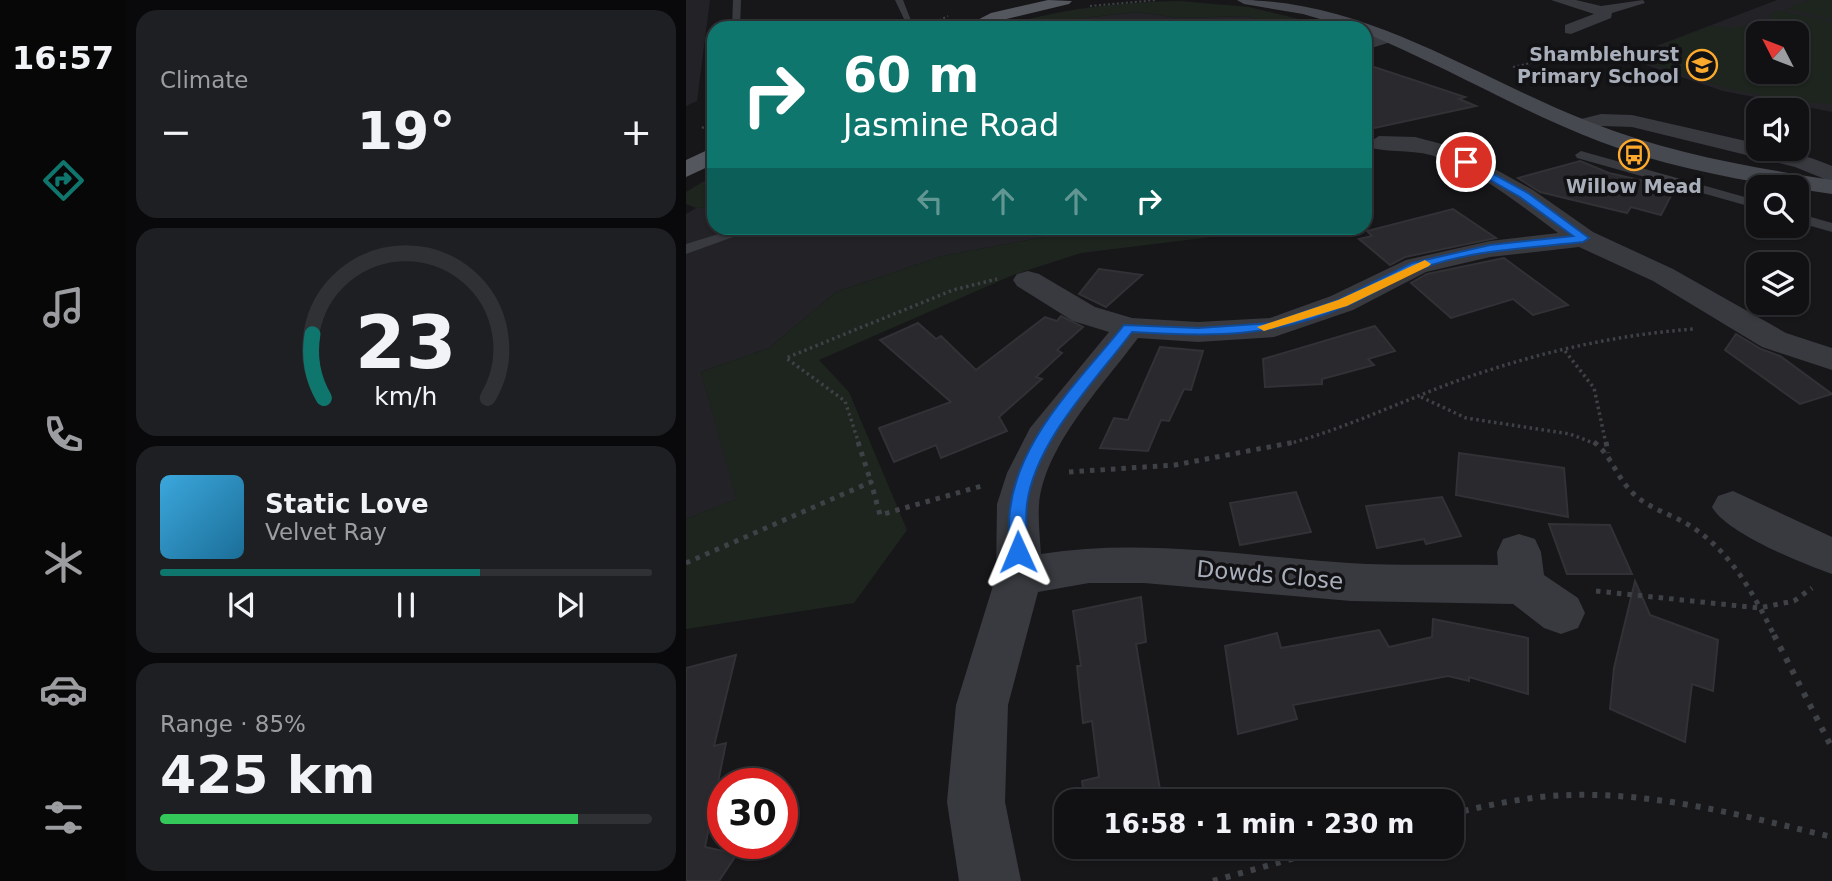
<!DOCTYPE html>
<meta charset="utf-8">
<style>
:root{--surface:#111114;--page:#1e1f22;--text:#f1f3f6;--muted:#9c9da0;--line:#303134;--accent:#0f766e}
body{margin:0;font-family:"DejaVu Sans",sans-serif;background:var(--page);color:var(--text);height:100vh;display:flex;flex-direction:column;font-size:26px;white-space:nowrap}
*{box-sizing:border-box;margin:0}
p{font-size:23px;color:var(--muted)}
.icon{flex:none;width:38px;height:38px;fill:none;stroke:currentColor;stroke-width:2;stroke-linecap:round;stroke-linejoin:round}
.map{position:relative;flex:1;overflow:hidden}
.sheet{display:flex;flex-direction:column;gap:10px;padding:10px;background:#09090b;width:560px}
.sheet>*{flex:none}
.top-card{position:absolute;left:21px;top:21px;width:665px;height:214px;border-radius:21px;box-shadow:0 2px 5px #0004,0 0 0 2px var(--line);background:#0f766e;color:#fff;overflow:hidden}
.needle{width:46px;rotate:312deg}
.fabs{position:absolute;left:1060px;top:21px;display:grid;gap:14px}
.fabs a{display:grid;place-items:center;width:63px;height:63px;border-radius:14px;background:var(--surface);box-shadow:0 2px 5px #0004,0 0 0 2px var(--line);font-size:35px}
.speed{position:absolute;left:21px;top:768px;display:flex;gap:14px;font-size:35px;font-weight:700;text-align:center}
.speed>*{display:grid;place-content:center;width:91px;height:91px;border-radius:50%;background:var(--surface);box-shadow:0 2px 5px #0004,0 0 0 2px var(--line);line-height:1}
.speed .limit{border:10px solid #d22;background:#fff;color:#111}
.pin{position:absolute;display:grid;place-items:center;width:60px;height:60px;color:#fff;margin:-30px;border:4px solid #fff;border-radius:50%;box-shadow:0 2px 7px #0007}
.me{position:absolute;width:77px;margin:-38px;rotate:359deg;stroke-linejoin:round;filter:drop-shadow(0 0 5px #0008)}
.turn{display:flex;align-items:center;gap:24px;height:147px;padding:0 21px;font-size:32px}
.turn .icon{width:91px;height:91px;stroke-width:2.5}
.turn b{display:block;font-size:49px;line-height:60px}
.lanes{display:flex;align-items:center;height:66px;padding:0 21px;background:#0003;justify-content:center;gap:35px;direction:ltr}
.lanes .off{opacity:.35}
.big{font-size:52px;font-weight:800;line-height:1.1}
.sheet .widget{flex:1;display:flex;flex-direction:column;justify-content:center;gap:10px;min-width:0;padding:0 24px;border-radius:21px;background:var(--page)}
.sheet .dial{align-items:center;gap:0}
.dial svg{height:182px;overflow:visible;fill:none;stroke:var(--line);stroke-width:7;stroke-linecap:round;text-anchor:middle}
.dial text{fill:var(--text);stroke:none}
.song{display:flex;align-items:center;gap:21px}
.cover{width:84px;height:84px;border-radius:10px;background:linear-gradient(135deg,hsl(200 70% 55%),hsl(200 70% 35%))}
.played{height:7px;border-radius:4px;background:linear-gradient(90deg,var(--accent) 65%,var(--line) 65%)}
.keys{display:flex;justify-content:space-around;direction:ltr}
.heat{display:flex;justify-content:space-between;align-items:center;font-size:38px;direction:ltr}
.charge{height:10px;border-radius:5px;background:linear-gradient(90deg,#34c759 85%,var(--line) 0)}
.trip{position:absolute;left:368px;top:789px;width:410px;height:70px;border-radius:21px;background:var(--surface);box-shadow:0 2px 5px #0004,0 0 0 2px var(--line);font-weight:800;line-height:70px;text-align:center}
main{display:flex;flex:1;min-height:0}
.tab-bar{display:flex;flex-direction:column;width:126px;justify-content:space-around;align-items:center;background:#070708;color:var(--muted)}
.tab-bar .icon{width:49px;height:49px}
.tab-bar .on{color:var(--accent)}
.tab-bar b{font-size:32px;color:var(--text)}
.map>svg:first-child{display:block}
.built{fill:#232327;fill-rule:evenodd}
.green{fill:#1d251e;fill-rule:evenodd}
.building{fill:#2a2a2e;stroke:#313136;stroke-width:2}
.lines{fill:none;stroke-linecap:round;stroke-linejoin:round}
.path-far4{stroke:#3e4146;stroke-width:2;stroke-dasharray:2 2.5;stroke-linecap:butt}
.path-far3{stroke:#3e4146;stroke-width:2.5;stroke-dasharray:2 2.5;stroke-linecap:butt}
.path-far2{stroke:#3e4146;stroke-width:3.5;stroke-dasharray:2.5 3.5;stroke-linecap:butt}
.path-far1{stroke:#3e4146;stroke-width:5;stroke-dasharray:4.5 6;stroke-linecap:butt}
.path{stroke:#3e4146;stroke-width:6;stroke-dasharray:5 8;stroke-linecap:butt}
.lane{fill:#383a3f;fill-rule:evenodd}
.street{fill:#383a3f;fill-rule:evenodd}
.secondary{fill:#46494f;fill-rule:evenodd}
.primary{fill:#54575e;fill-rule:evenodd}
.route{fill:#1a73e8;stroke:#114b97;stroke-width:2}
.slow{fill:#f59e0b}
.labels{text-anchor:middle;stroke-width:7;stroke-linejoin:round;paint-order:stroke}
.far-poi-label{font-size:19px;font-weight:bold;fill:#a9afba;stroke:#121215;text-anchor:end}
.street-label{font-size:23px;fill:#a9afba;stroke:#121215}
</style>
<main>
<nav class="tab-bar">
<b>16:57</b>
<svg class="icon on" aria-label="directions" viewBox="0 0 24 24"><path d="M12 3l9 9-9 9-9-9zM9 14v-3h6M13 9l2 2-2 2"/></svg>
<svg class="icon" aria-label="music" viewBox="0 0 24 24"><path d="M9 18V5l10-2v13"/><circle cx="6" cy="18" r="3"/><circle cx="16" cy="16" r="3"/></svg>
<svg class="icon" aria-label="phone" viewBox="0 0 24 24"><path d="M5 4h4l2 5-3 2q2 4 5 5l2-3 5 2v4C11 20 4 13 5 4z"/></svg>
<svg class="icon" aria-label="climate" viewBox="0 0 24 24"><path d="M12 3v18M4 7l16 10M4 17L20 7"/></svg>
<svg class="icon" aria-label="car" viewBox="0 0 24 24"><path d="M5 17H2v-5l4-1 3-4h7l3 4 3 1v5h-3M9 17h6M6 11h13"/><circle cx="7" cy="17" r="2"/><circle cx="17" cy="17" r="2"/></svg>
<svg class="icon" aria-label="filters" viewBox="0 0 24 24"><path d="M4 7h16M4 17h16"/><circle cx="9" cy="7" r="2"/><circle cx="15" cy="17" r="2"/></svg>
</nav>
<section class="sheet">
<div class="widget"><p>Climate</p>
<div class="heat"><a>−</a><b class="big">19°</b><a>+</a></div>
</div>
<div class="widget dial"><svg viewBox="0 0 100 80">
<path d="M14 69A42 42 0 1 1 86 69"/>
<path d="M14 69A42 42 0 0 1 9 41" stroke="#0f766e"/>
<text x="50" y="56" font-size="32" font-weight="700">23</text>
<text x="50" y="72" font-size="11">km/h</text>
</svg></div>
<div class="widget">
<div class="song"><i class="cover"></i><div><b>Static Love</b><p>Velvet Ray</p></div></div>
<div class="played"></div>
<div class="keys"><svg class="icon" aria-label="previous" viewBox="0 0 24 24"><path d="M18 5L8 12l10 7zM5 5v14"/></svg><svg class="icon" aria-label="pause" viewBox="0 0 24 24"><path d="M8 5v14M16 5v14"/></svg><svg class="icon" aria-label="next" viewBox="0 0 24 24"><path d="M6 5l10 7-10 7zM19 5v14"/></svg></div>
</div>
<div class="widget"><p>Range · 85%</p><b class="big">425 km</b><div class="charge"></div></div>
</section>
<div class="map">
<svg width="1146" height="881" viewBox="0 0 1146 881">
<rect width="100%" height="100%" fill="#17171a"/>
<!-- built -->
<g class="built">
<path d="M0 0H24L11 101 0 106Z"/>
<path d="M1091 0H1146V112L1037 91 939 58ZM1073 33H1111V72H1073Z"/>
<path d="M451 12 493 18 560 16 605 28H365L396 18Z"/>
<path d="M28 207V228H383L358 237 256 256 150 292 83 348 15 372 51 499 0 519V214L10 208Z"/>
</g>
<!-- green -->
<g class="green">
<path d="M1118 0H1146V19L1100 9 1113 3 1123 2Z"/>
<path d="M494 1 563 7 650 28H605L560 16 493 18 451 12 396 18 365 28H311C370 9 432 2 494 1Z"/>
<path d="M1089 10 1146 21V104L1104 101 1044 89 957 61 984 47 980 43 1025 26 1046 28 1082 23ZM1111 33V72H1073V33Z"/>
<path d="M28 175V207L10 208 0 204V192Z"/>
<path d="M383 228H599L395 253 327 275 133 360 163 392 221 530 168 603 0 629V519L50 499 15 372 83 348 150 292 256 256 358 237Z"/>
</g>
<!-- building -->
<g class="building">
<path d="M679 64 779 97 773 99 790 106 679 130Z"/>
<path d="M894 161 923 173 989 188 975 215 945 207 941 213 854 192 832 178Z"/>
<path d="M767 209 810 238 719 257 704 265 673 239 686 236 681 231Z"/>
<path d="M818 258 882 305 847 315 827 299 765 318 725 283 741 274Z"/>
<path d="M413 269 456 275 420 307 393 294Z"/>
<path d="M375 316 397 327 371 350 376 353 350 377 356 379 313 417 321 431 255 458 250 445 208 462 193 428 265 402 194 340 232 323 250 339 255 336 290 370 359 317 371 321Z"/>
<path d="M689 326 709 351 682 359 688 365 636 379V384L579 387 577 359Z"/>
<path d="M1050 334 1075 349 1094 356 1146 394 1114 404 1039 350Z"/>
<path d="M474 347 517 351 505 390 498 389 483 421 475 420 462 451 414 448 428 418 442 420Z"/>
<path d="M773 453 878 468 882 517 770 495Z"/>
<path d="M610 492 625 532 554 545 544 503Z"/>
<path d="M756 497 775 536 740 544 738 539 691 548 680 506Z"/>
<path d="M863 524 924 525 946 574H881Z"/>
<path d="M949 581 964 615 1032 640 1027 691 1006 684 999 742 924 709 928 668Z"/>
<path d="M455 597 460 642 450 644 476 802H399L396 781 413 777 406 721 397 723 391 666H395L387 611Z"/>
<path d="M747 619 842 638V694L783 677V681L762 676 607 705 611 719 552 734 539 646 591 633 595 648 693 630 703 647 746 637Z"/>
<path d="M50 655 28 746 40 743 19 847 51 854 33 881H0V668Z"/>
</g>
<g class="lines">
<!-- path-far4 -->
<g class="path-far4">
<path d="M404 6 471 0"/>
<path d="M241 26 262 16"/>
<path d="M827 67 880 55"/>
</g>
<!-- path-far3 -->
<path class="path-far3" d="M16 128 28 122"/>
<!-- path-far2 -->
<g class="path-far2">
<path d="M89 236 107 228"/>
<path d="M879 351 908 388 920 444"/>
<path d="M735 397 780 418 884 434 910 444"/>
<path d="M173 444 159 401 100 358 267 290 311 279"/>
<path d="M602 444C660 428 712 403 768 382 846 354 926 335 1008 329"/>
</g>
<!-- path-far1 -->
<g class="path-far1">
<path d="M172 442 185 482"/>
<path d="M908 442C927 457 931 480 950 496 966 510 988 515 1006 527 1047 554 1068 595 1089 637"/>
<path d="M920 442 922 453"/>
<path d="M383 472 489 465 609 442"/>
<path d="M0 563 185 482 194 515 299 485"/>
<path d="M910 591 1073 608 1108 601 1126 588"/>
</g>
<!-- path -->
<g class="path">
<path d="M1088 635 1146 748"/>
<path d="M765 814C798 806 831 799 865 796 961 789 1054 815 1146 837"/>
<path d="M527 881 648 847"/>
</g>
<!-- lane -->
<g class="lane">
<path d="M47 0H55L54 28H46Z"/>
<path d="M209 0H217L226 23 160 28 218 19Z"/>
<path d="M895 151 1073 201V209L891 158 889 155Z"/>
<path d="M1111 213 1146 223V232L1111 222Z"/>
<path d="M52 228H72L0 254V244Z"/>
</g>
<!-- street -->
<g class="street">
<path d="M554 0H569L562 4Z"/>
<path d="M865 0H890L915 6 957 0 959 3 926 13 925 18 885 34 879 33V25L908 14Z"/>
<path d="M702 32 710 37 708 41 679 50V39Z"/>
<path d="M915 114 946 115 1073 144V149C1099 149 1122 156 1146 166V182L1109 167 946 127 916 126 895 133 884 126 887 121Z"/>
<path d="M693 136 729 137 771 148 847 190 907 232 987 269 1100 333 1146 348V370L1076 347 967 281 893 247 804 257 740 272 667 310 588 337 512 342 452 338C418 384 358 446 353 505 352 521 354 538 355 554 457 538 560 556 663 563 712 566 762 564 812 565L811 552 817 539 833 534 849 539 855 552 858 575 892 598 899 613 892 628 875 634 858 628 827 604 665 601 458 583H403L352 592 322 705 319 802 335 881H273L261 802 270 705 310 576 311 504 321 473 344 428 423 332 387 321 331 286 327 280 331 274 342 271 353 274 409 307 446 318 512 322 584 318 645 296 720 260 804 241 872 233C837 207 795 173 754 158 731 149 708 153 685 148L682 143Z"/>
<path d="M1047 491 1146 537V574C1117 564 1040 533 1026 507L1032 496Z"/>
</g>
<!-- secondary -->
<path class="secondary" d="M551 0C681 0 786 76 904 122 982 153 1063 167 1146 180V194C1070 183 989 170 915 142 834 111 759 66 679 33V28H665L617 14 558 4Z"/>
<!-- primary -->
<g class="primary">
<path d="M362 0 386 1 383 4 316 20 298 28H276L305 13Z"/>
<path d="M28 147V164L0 177V160Z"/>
</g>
</g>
<!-- route -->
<path class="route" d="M780 159 842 193 903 238 897 242C844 248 784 250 734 269 709 279 686 295 662 305 588 338 525 337 446 332 409 381 349 442 341 504 339 519 341 537 342 552L332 560 326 558C321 548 323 536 323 526 323 446 392 383 438 325L512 328 586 323 652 300 726 263 804 245 887 236 834 197 776 164Z"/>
<!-- slow -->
<path class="slow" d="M739 260 745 264 743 266 661 306 578 331 571 327 652 300Z"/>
<!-- icons -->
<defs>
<g id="school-ring" transform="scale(1.575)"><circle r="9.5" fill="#121215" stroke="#fca92c" stroke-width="1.5"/><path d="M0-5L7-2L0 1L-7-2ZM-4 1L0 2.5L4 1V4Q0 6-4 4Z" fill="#fca92c"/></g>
<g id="bus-ring" transform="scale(1.575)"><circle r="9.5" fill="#121215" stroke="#fca92c" stroke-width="1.5"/><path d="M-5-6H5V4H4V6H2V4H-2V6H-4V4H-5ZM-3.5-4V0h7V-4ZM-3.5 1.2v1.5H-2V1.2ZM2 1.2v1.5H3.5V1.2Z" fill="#fca92c"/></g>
</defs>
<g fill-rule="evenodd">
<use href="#school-ring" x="1016" y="65"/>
<use href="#bus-ring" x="948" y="155"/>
</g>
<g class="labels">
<!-- far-poi labels -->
<g class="far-poi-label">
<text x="993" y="61">Shamblehurst<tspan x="993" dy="22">Primary School</tspan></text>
<text x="948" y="193" text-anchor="middle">Willow Mead</text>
</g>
<!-- street labels -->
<g class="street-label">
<text transform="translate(584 575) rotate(5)" y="8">Dowds Close</text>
</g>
</g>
</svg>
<div class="fabs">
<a><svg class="needle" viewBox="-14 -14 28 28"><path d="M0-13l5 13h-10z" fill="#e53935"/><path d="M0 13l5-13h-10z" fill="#9c9da0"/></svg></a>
<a><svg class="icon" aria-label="sound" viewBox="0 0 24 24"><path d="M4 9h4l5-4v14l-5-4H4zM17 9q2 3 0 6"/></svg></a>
<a><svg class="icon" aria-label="search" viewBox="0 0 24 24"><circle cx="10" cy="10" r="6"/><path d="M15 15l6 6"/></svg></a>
<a><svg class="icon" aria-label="layers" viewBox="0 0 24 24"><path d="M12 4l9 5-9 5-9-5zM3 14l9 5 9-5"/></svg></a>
</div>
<div class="speed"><div class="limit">30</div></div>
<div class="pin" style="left:780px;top:162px;background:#d93025"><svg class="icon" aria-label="arrive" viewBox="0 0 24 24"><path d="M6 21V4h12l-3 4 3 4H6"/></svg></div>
<svg class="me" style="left:332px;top:552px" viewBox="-20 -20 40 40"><path d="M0-17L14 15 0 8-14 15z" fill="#1a73e8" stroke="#fff" stroke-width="4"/></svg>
<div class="trip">16:58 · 1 min · 230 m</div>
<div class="top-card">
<div class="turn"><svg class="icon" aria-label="right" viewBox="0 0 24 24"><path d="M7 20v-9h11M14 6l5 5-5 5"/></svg><div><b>60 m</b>Jasmine Road</div></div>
<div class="lanes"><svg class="icon off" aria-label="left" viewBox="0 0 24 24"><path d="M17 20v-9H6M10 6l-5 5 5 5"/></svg><svg class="icon off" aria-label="ahead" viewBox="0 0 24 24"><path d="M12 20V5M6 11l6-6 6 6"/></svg><svg class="icon off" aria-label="ahead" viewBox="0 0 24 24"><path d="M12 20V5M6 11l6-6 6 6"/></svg><svg class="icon" aria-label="right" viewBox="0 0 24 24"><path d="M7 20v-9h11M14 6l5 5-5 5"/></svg></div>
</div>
</div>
</main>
